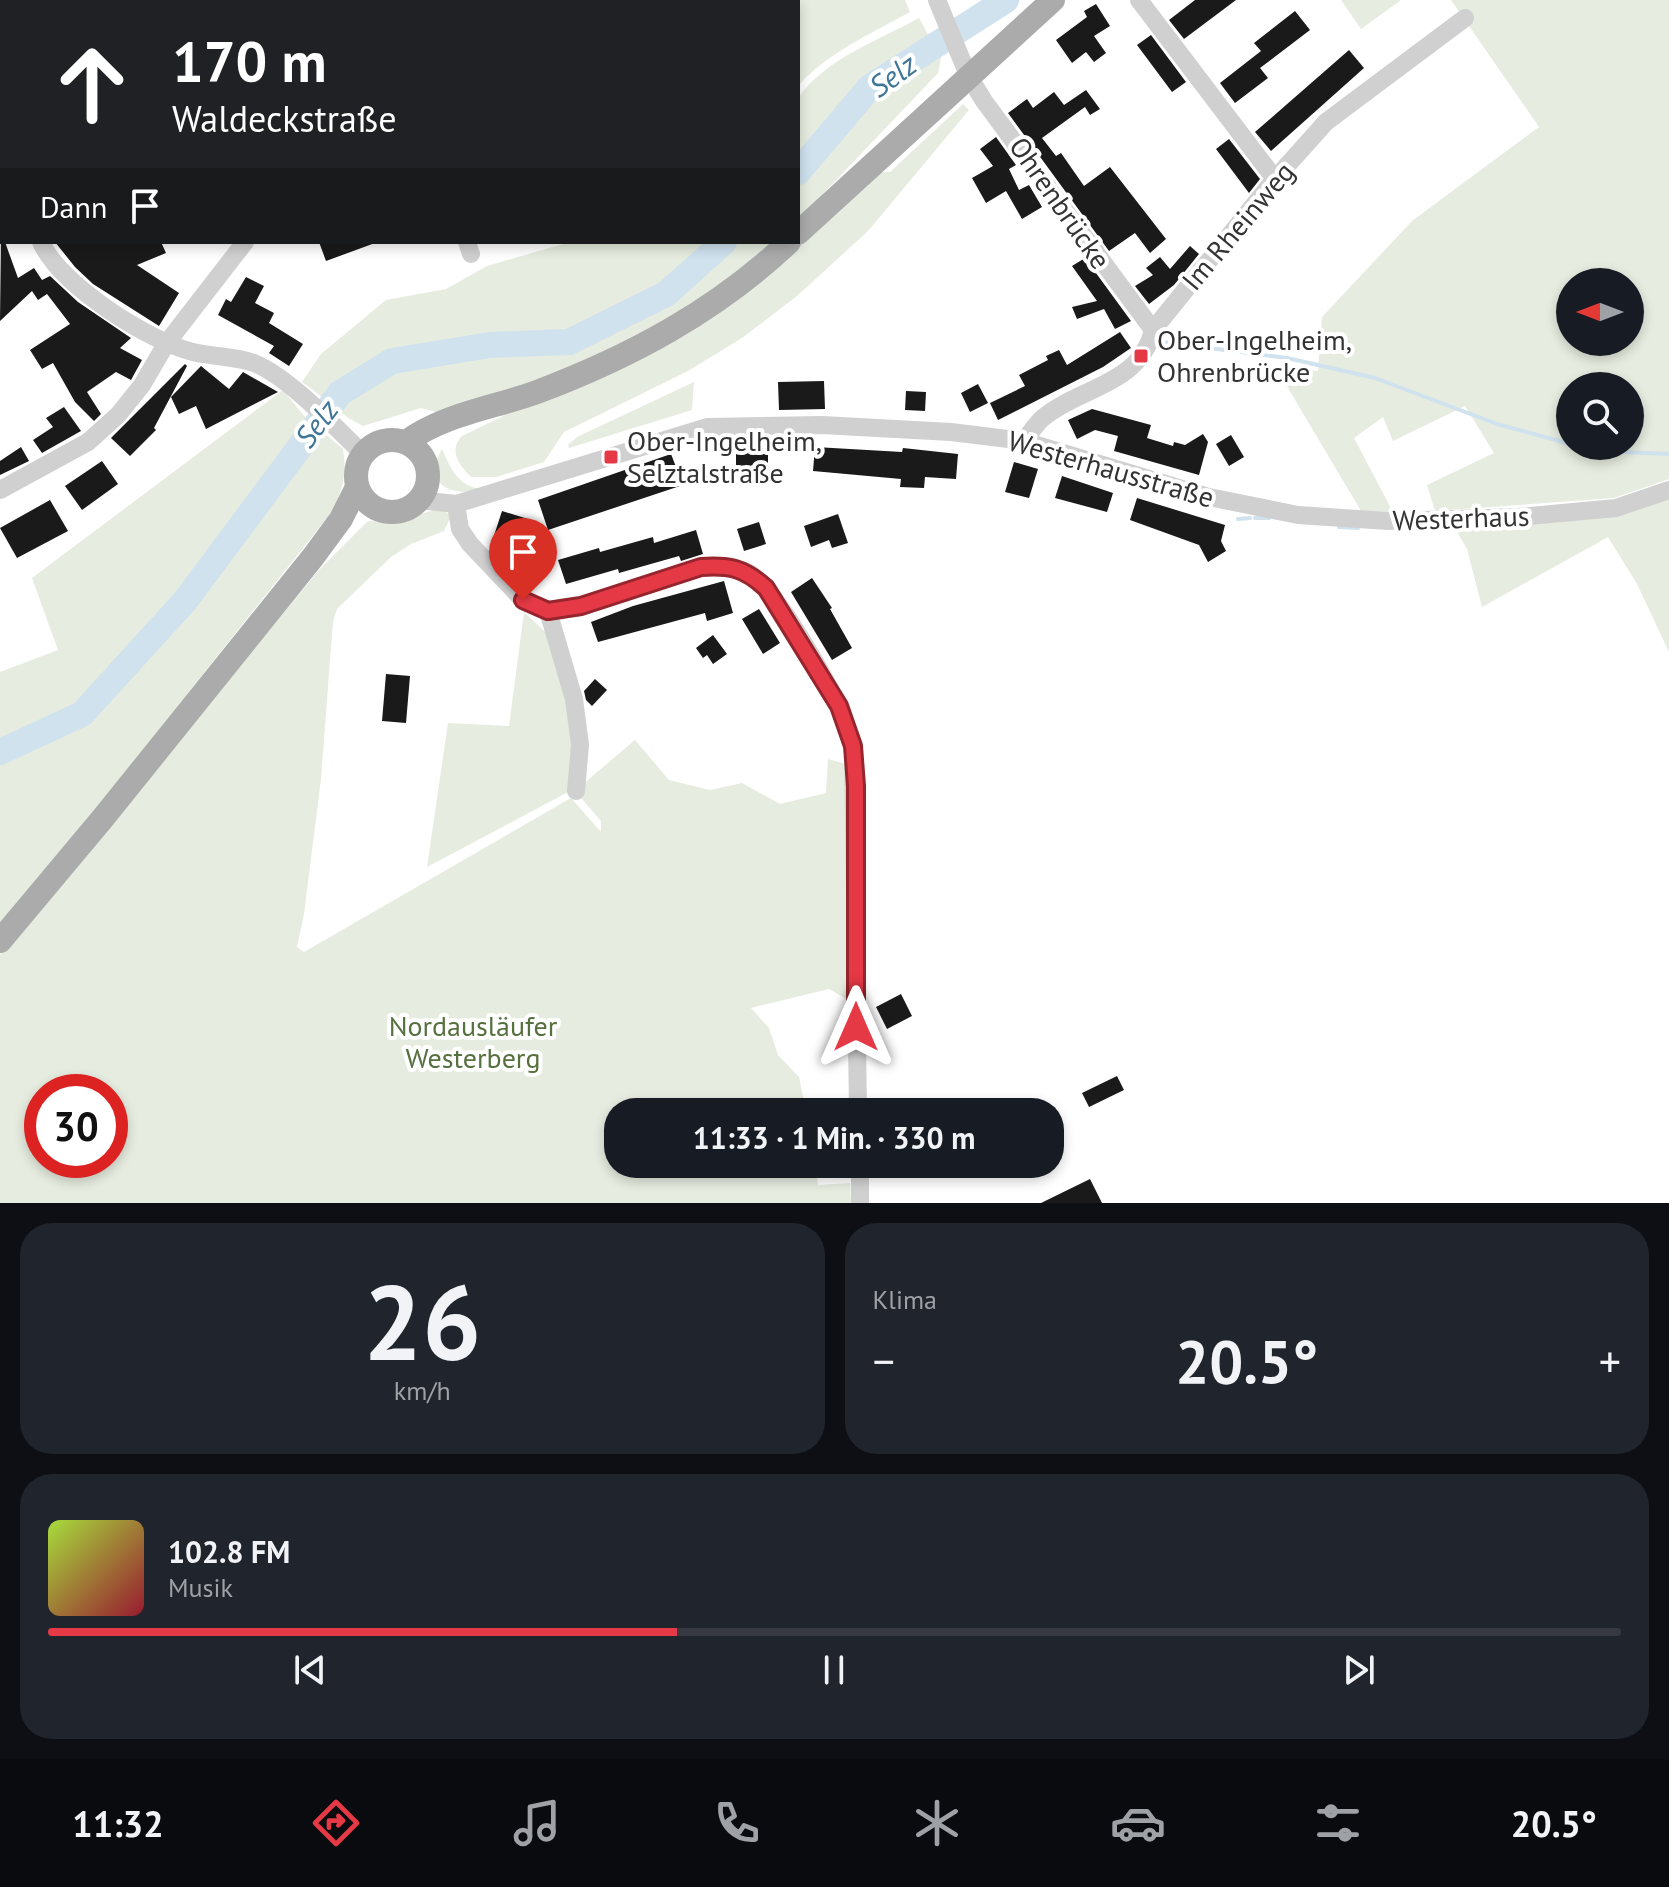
<!DOCTYPE html>
<html lang="de">
<meta charset="utf-8">
<style>
:root{--surface:#171b24;--page:#20242c;--text:#f1f3f6;--muted:#9ea1a6;--line:#363941;--accent:#e63946}
body{margin:0;font-family:"PT Sans",sans-serif;background:var(--page);color:var(--text);height:100vh;display:flex;flex-direction:column;font-size:30px;white-space:nowrap}
*{box-sizing:border-box;margin:0}
p{font-size:26px;color:var(--muted)}
.icon{flex:none;width:44px;height:44px;fill:none;stroke:currentColor;stroke-width:2;stroke-linecap:round;stroke-linejoin:round}
.map{position:relative;height:1203px;overflow:hidden}
.panel{display:flex;flex-direction:column;gap:20px;padding:20px;background:#0d0f14;flex:1}
.panel>*{flex:none}
.banner{position:absolute;left:0px;top:0px;width:800px;height:244px;box-shadow:0 4px 12px #0003;background:#202124;color:#fff;overflow:hidden}
.needle{width:52px;rotate:270deg}
.tools{position:absolute;left:1556px;top:268px;display:grid;gap:16px}
.tools a{display:grid;place-items:center;width:88px;height:88px;border-radius:50%;background:var(--surface);box-shadow:0 4px 12px #0003;font-size:40px}
.speed{position:absolute;left:24px;top:1074px;display:flex;gap:16px;font-size:40px;font-weight:700;text-align:center}
.speed>*{display:grid;place-content:center;width:104px;height:104px;border-radius:50%;background:var(--surface);box-shadow:0 4px 12px #0003;line-height:1}
.speed .limit{border:12px solid #d22;background:#fff;color:#111}
.pin{position:absolute;display:grid;place-items:center;width:68px;height:68px;color:#fff;margin:-82px -34px;border-radius:50% 50% 50% 0;rotate:-45deg;box-shadow:0 0 8px #0007}
.pin .icon{rotate:45deg}
.me{position:absolute;width:88px;margin:-44px;rotate:0deg;stroke-linejoin:round;filter:drop-shadow(0 0 6px #0008)}
.turn{display:flex;align-items:center;gap:28px;height:168px;padding:0 40px;font-size:36px}
.turn .icon{width:104px;height:104px;stroke-width:2.5}
.turn b{display:block;font-size:56px;line-height:68px}
.then{display:flex;align-items:center;height:76px;padding:0 40px;background:#0003;gap:16px;font-size:30px}
.big{font-size:60px;font-weight:600;line-height:1.1}
.panel .widget{flex:1;display:flex;flex-direction:column;justify-content:center;gap:12px;min-width:0;padding:0 28px;border-radius:32px;background:var(--page)}
.panel .dial{align-items:center;gap:0}
.dial b{font-size:104px;line-height:1}
.song{display:flex;align-items:center;gap:24px}
.cover{width:96px;height:96px;border-radius:12px;background:linear-gradient(135deg,hsl(80 70% 55%),hsl(350 70% 35%))}
.played{height:8px;border-radius:4px;background:linear-gradient(90deg,var(--accent) 40%,var(--line) 40%)}
.keys{display:flex;justify-content:space-around;direction:ltr}
.heat{display:flex;justify-content:space-between;align-items:center;font-size:44px;direction:ltr}
.panel .tiles{flex:1;display:grid;gap:20px;grid-template-columns:1fr 1fr}
.widget:last-child{grid-column:span 2}
.trip{position:absolute;left:604px;top:1098px;width:460px;height:80px;border-radius:32px;background:var(--surface);box-shadow:0 4px 12px #0003;font-weight:600;line-height:80px;text-align:center}
.menu{display:flex;height:128px;justify-content:space-around;align-items:center;background:#090b0e;color:var(--muted)}
.menu .icon{width:56px;height:56px}
.menu .selected{color:var(--accent)}
.menu b{font-size:36px;color:var(--text)}
.map>svg:first-child{display:block}
.green{fill:#e6ecdf;fill-rule:evenodd}
.lines{fill:none;stroke-linecap:round;stroke-linejoin:round}
.stream{stroke:#cfe2ee;stroke-width:4}
.river{stroke:#cfe2ee;stroke-width:26}
.building{fill:#1a1a1a}
.minor{stroke:#d0d0d0;stroke-width:18}
.major{stroke:#ababab;stroke-width:24}
.route-casing{stroke:#96252e;stroke-width:20}
.route{stroke:#e63946;stroke-width:14}
.poi-dot{fill:#e63946;stroke:#fff;stroke-width:3}
.labels{text-anchor:middle;stroke-width:8;stroke-linejoin:round;paint-order:stroke}
.street-label{font-size:28px;fill:#333;stroke:#fff}
.poi-label{font-size:28px;fill:#333;stroke:#fff;text-anchor:start}
.park-label{font-size:28px;fill:#56703f;stroke:#fff}
.water-label{font-size:30px;font-style:italic;fill:#3f7597;stroke:#fff}
</style>
<div class="map">
<svg width="1669" height="1203" viewBox="0 0 1669 1203">
<rect width="100%" height="100%" fill="#fff"/>
<!-- green -->
<g class="green">
<path d="M626 0H905L910 12C871 34 828 52 798 86V2H621Z"/>
<path d="M1341 0H1401L1361 29Z"/>
<path d="M1451 0H1669V479L1614 498 1435 511 1427 485 1494 453 1465 406 1393 441 1383 417 1354 438 1393 512 1361 511 1275 366 1318 371 1322 317 1412 221 1539 127ZM1570 282H1630V342H1570ZM1570 386H1630V446H1570Z"/>
<path d="M919 18 941 58 938 73 798 220V98C825 59 879 40 919 18Z"/>
<path d="M963 104 969 110 868 231 797 296 742 338 688 371 564 432 544 462 496 477H471C459 465 448 450 462 436L522 407 611 370 881 172H890Z"/>
<path d="M570 242H777L685 312 577 367 439 419 436 412 421 408 363 426C341 416 323 396 302 382L321 354 386 300 446 289 487 266Z"/>
<path d="M694 382 692 410 569 448 568 445 577 437Z"/>
<path d="M283 390 305 417 343 449C347 474 343 492 330 514L53 863 0 926V672L58 650 32 578Z"/>
<path d="M442 449C451 469 458 487 483 489 452 498 421 484 442 449Z"/>
<path d="M1669 498V652L1637 584 1608 537 1482 607 1467 549 1453 525Z"/>
<path d="M441 508 451 516 444 531 411 544 391 557 337 609 333 621 321 779 304 914 297 947 304 952 571 798 601 832V821L575 791 635 740 669 780 710 790 742 783 780 804 826 793 828 759 846 764 852 1002 829 989 751 1008 769 1028 778 1055 799 1077 806 1112H618V1164H816L818 1185 850 1183 851 1203H0V955L319 570 368 521 395 522ZM42 1092H110V1160H42Z"/>
<path d="M524 612 555 641 570 701 572 790 427 867 448 723 509 726Z"/>
</g>
<g class="lines">
<!-- stream -->
<g class="stream">
<path d="M1162 342 1287 358 1375 378 1497 424 1570 444"/>
<path d="M1577 446 1596 451 1669 454"/>
<path d="M1255 518H1269"/>
<path d="M1238 519 1250 518"/>
<path d="M1339 527 1358 528"/>
</g>
<!-- river -->
<g class="river">
<path d="M798 172 870 87 1006 0"/>
<path d="M0 752 82 714 185 601 340 393 392 361 490 345 569 342 666 294 724 242"/>
</g>
</g>
<!-- building -->
<g class="building">
<path d="M1195 0H1236L1184 39 1169 20Z"/>
<path d="M1096 4 1110 26 1094 36 1106 53 1094 62 1086 52 1072 63 1056 40 1087 17 1084 11Z"/>
<path d="M1295 11 1310 30 1260 68 1268 78 1235 103 1220 83 1261 51 1254 43Z"/>
<path d="M1151 35 1186 82 1172 92 1137 45Z"/>
<path d="M1349 50 1364 68 1271 151 1255 132Z"/>
<path d="M1086 90 1100 109 1090 115 1085 107 1042 138 1056 156 1061 153 1084 186 1110 167 1166 239 1150 253 1135 233 1109 251 1008 113 1027 99 1033 108 1054 92 1064 105Z"/>
<path d="M996 137 1016 165 1009 169 1019 190 1029 185 1042 207 1022 219 1006 191 986 203 972 178 993 166 980 149Z"/>
<path d="M1229 139 1260 179 1249 193 1216 149Z"/>
<path d="M1 231 2 242H5L18 278 34 268 42 280 50 276 78 302 131 338 120 348 142 360 131 380 116 372 87 392 101 414 94 421 75 402 53 363 42 369 30 350 70 324 47 294 38 300 32 291 0 321Z"/>
<path d="M55 242H161L166 253 137 265 179 293 159 326 93 284 75 267Z"/>
<path d="M319 242H375V243L326 261Z"/>
<path d="M1190 246 1199 254 1174 285 1149 304 1135 286 1153 275 1146 268 1160 257 1170 269Z"/>
<path d="M1085 258 1131 321 1115 329 1104 309 1077 319 1072 307 1097 301 1072 266Z"/>
<path d="M246 277 264 286 255 303 274 313 269 323 303 344 289 366 269 353 274 346 218 315 226 299 231 302Z"/>
<path d="M1120 332 1131 348 1103 367 998 420 990 403 1025 386 1019 375 1048 360 1046 356 1059 350 1067 365Z"/>
<path d="M185 364 187 366 154 428 156 430 130 456 111 438Z"/>
<path d="M201 366 229 389 243 372 278 392 206 429 196 406 179 414 171 397Z"/>
<path d="M824 381 825 409 779 410 778 382Z"/>
<path d="M978 384 988 403 970 412 961 393Z"/>
<path d="M906 391 926 392 925 411 905 410Z"/>
<path d="M64 407 81 431 42 453 33 440 53 427 46 418Z"/>
<path d="M1092 409 1151 425 1147 438 1173 446 1174 442 1185 445 1203 434 1208 442 1199 475 1114 451 1118 436 1095 430 1077 439 1068 420Z"/>
<path d="M1231 435 1244 457 1229 466 1216 444Z"/>
<rect x="736" y="445" width="32" height="29"/>
<path d="M21 447 29 461 0 475V461Z"/>
<path d="M815 447 902 452 903 448 958 454 956 479 925 477 924 488 900 487 901 479 813 471Z"/>
<path d="M671 454 683 485 548 530 538 500Z"/>
<path d="M102 461 118 484 82 510 65 486Z"/>
<path d="M1014 462 1038 469 1029 498 1005 492Z"/>
<path d="M1062 476 1113 493 1107 512 1055 498Z"/>
<path d="M1137 498 1225 525 1221 541 1226 551 1208 562 1199 545 1130 520Z"/>
<path d="M50 500 68 531 17 558 0 528Z"/>
<path d="M502 511 528 519 516 558 490 548Z"/>
<path d="M838 514 848 543 832 548 829 540 811 547 804 526Z"/>
<path d="M759 522 766 544 744 551 737 529Z"/>
<path d="M696 530 703 554 681 561 679 556 619 573 618 569 566 584 558 560 599 548 600 552 653 537 654 543Z"/>
<path d="M812 578 832 608 830 609 852 648 832 660 791 592Z"/>
<path d="M724 581 733 613 707 621 705 613 598 642 591 622 633 606Z"/>
<path d="M759 609 780 643 763 654 742 619Z"/>
<path d="M713 635 727 654 713 664 707 655 703 658 696 648Z"/>
<path d="M386 674 410 676 406 723 382 721Z"/>
<path d="M595 679 607 690 592 706 586 700 584 691Z"/>
<path d="M901 994 912 1016 887 1029 876 1007Z"/>
<path d="M1117 1076 1124 1090 1089 1107 1082 1093Z"/>
<path d="M1090 1179 1102 1203H1041Z"/>
</g>
<g class="lines">
<!-- minor -->
<g class="minor">
<path d="M484 0 486 2"/>
<path d="M937 0 968 75 984 101 1153 330"/>
<path d="M1139 0 1275 179"/>
<path d="M7 2 10 0"/>
<path d="M0 150 2 154"/>
<path d="M41 242C60 285 148 341 193 352 213 357 235 356 254 363 289 377 335 427 363 454"/>
<path d="M467 242 471 254"/>
<path d="M1024 441C1030 434 1036 423 1044 417 1080 387 1140 385 1153 330L1275 179 1326 122 1465 18"/>
<path d="M0 490 88 442 118 415 142 385 166 344 245 242"/>
<path d="M419 500 456 504 707 427 822 425 951 432 1024 441 1209 497 1298 515 1388 521 1519 517 1616 508 1669 490"/>
<path d="M456 504 460 529 470 544 523 600 548 611 581 606 701 567C716 566 735 566 749 573 773 585 825 678 838 705 844 718 848 732 853 746L858 1112"/>
<path d="M548 611 574 699 580 745 576 791"/>
<path d="M860 1164V1203"/>
</g>
<!-- major -->
<g class="major">
<path d="M798 233 1053 0"/>
<circle cx="392" cy="476" r="36"/>
<path d="M406 442C444 414 493 408 537 392 630 357 716 311 789 242"/>
<path d="M0 941 103 818 313 557 341 519 357 487"/>
</g>
</g>
<g class="lines">
<!-- route casing -->
<g class="route-casing">
<path id="route" d="M523 600 548 611 581 606 701 567C730 565 744 568 766 588L839 706 853 746 856 786V1027"/>
</g>
<!-- route -->
<use href="#route" class="route"/>
</g>
<!-- markers -->
<g class="poi-dot">
<rect x="1133" y="348" width="16" height="16" rx="4"/>
<rect x="603" y="449" width="16" height="16" rx="4"/>
</g>
<g class="labels">
<!-- street labels -->
<g class="street-label">
<text transform="translate(1060 203) rotate(55)" y="10">Ohrenbrücke</text>
<text transform="translate(1238 226) rotate(-50)" y="10">Im Rheinweg</text>
<text transform="translate(1111 469) rotate(16)" y="10">Westerhausstraße</text>
<text transform="translate(1461 518) rotate(-2)" y="10">Westerhaus</text>
</g>
<!-- poi labels -->
<g class="poi-label">
<text x="1157" y="350">Ober-Ingelheim,<tspan x="1157" dy="32">Ohrenbrücke</tspan></text>
<text x="627" y="451">Ober-Ingelheim,<tspan x="627" dy="32">Selztalstraße</tspan></text>
</g>
<!-- park labels -->
<g class="park-label">
<text x="473" y="1036">Nordausläufer<tspan x="473" dy="32">Westerberg</tspan></text>
</g>
<!-- water labels -->
<g class="water-label">
<text transform="translate(893 76) rotate(-36)" y="10">Selz</text>
<text transform="translate(317 424) rotate(-53)" y="10">Selz</text>
</g>
</g>
</svg>
<div class="tools">
<a><svg class="needle" viewBox="-14 -14 28 28"><path d="M0-13l5 13h-10z" fill="#e53935"/><path d="M0 13l5-13h-10z" fill="#9ea1a6"/></svg></a>
<a><svg class="icon" aria-label="search" viewBox="0 0 24 24"><circle cx="10" cy="10" r="6"/><path d="M15 15l6 6"/></svg></a>
</div>
<div class="speed"><div class="limit">30</div></div>
<div class="pin" style="left:523px;top:600px;background:#d93025"><svg class="icon" aria-label="arrive" viewBox="0 0 24 24"><path d="M6 21V4h12l-3 4 3 4H6"/></svg></div>
<svg class="me" style="left:856px;top:1027px" viewBox="-20 -20 40 40"><path d="M0-17L14 15 0 8-14 15z" fill="#e63946" stroke="#fff" stroke-width="4"/></svg>
<div class="trip">11:33 · 1 Min. · 330 m</div>
<div class="banner">
<div class="turn"><svg class="icon" aria-label="ahead" viewBox="0 0 24 24"><path d="M12 20V5M6 11l6-6 6 6"/></svg><div><b>170 m</b>Waldeckstraße</div></div>
<div class="then">Dann<svg class="icon" aria-label="arrive" viewBox="0 0 24 24"><path d="M6 21V4h12l-3 4 3 4H6"/></svg></div>
</div>
</div>
<section class="panel">
<div class="tiles">
<div class="widget dial"><b>26</b><p>km/h</p></div>
<div class="widget"><p>Klima</p>
<div class="heat"><a>−</a><b class="big">20.5°</b><a>+</a></div>
</div>
<div class="widget">
<div class="song"><i class="cover"></i><div><b>102.8 FM</b><p>Musik</p></div></div>
<div class="played"></div>
<div class="keys"><svg class="icon" aria-label="previous" viewBox="0 0 24 24"><path d="M18 5L8 12l10 7zM5 5v14"/></svg><svg class="icon" aria-label="pause" viewBox="0 0 24 24"><path d="M8 5v14M16 5v14"/></svg><svg class="icon" aria-label="next" viewBox="0 0 24 24"><path d="M6 5l10 7-10 7zM19 5v14"/></svg></div>
</div>
</div>
</section>
<nav class="menu">
<b>11:32</b>
<svg class="icon selected" aria-label="directions" viewBox="0 0 24 24"><path d="M12 3l9 9-9 9-9-9zM9 14v-3h6M13 9l2 2-2 2"/></svg>
<svg class="icon" aria-label="music" viewBox="0 0 24 24"><path d="M9 18V5l10-2v13"/><circle cx="6" cy="18" r="3"/><circle cx="16" cy="16" r="3"/></svg>
<svg class="icon" aria-label="phone" viewBox="0 0 24 24"><path d="M5 4h4l2 5-3 2q2 4 5 5l2-3 5 2v4C11 20 4 13 5 4z"/></svg>
<svg class="icon" aria-label="climate" viewBox="0 0 24 24"><path d="M12 3v18M4 7l16 10M4 17L20 7"/></svg>
<svg class="icon" aria-label="car" viewBox="0 0 24 24"><path d="M5 17H2v-5l4-1 3-4h7l3 4 3 1v5h-3M9 17h6M6 11h13"/><circle cx="7" cy="17" r="2"/><circle cx="17" cy="17" r="2"/></svg>
<svg class="icon" aria-label="filters" viewBox="0 0 24 24"><path d="M4 7h16M4 17h16"/><circle cx="9" cy="7" r="2"/><circle cx="15" cy="17" r="2"/></svg>
<b>20.5°</b>
</nav>
